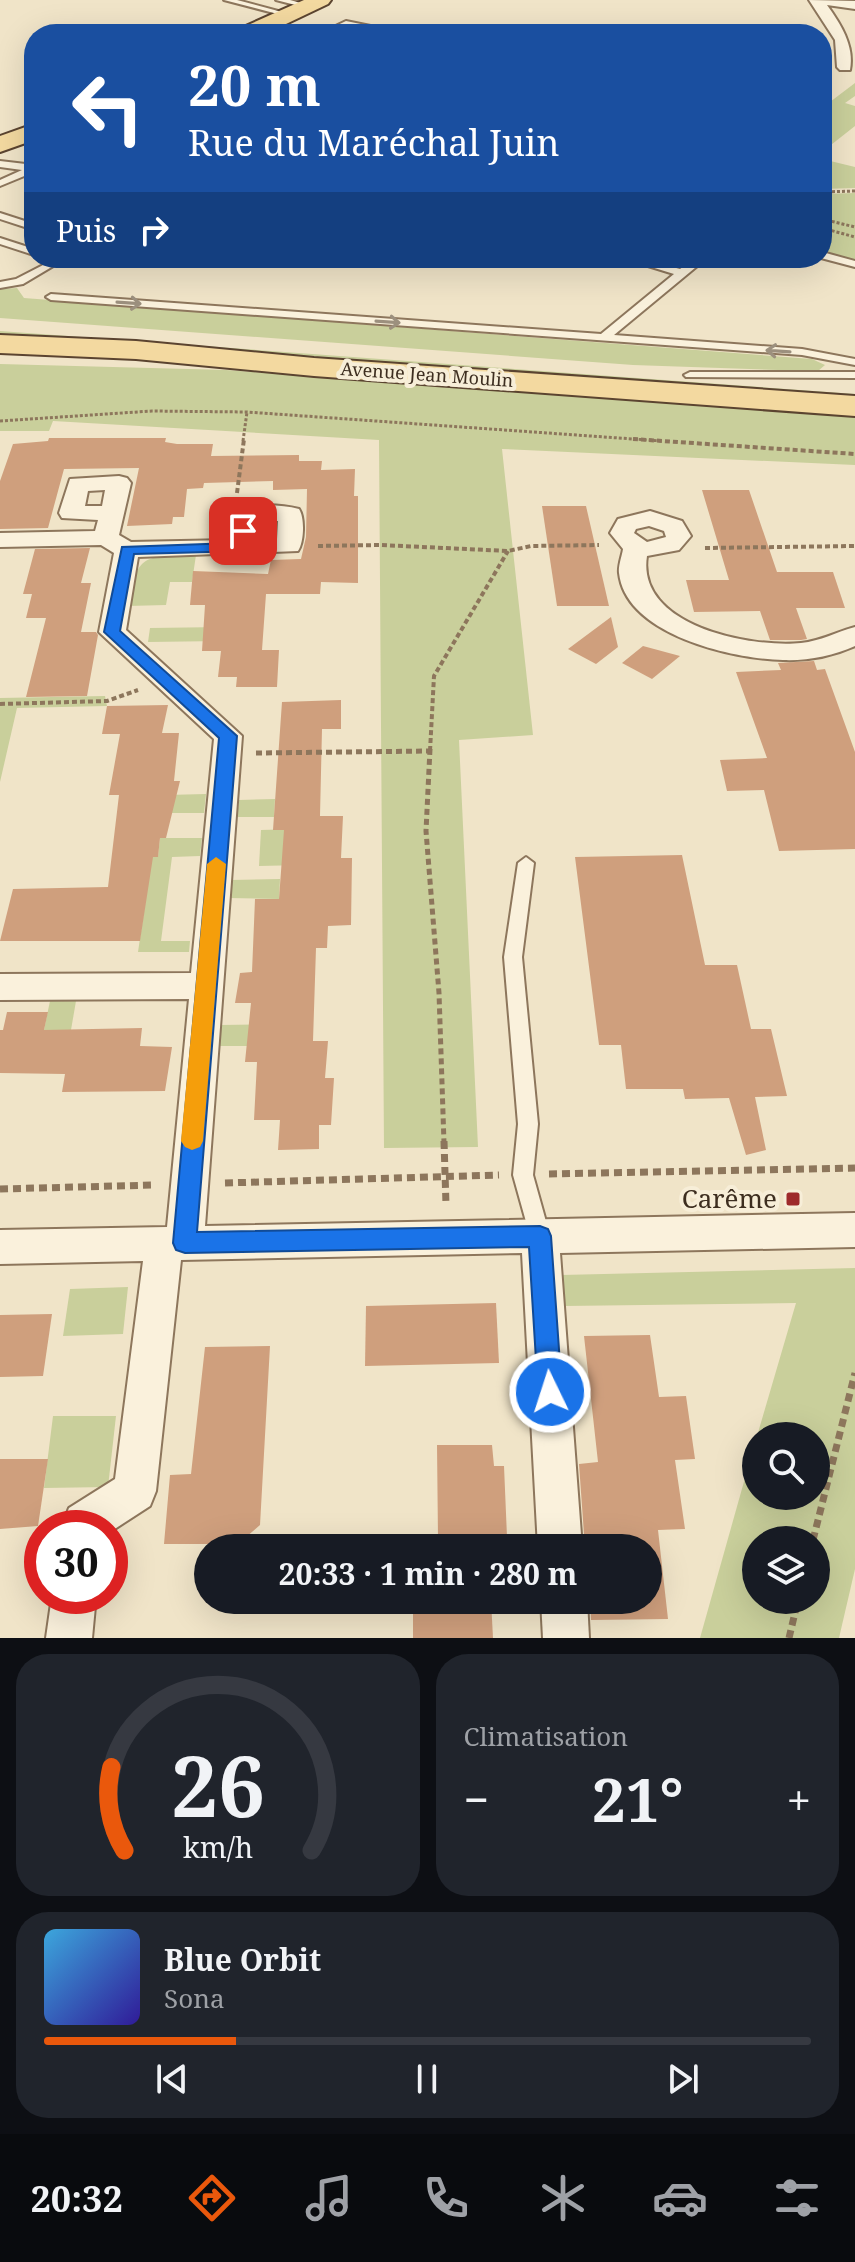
<!DOCTYPE html>
<html lang="fr">
<meta charset="utf-8">
<style>
:root{--surface:#171b24;--page:#20242c;--text:#f1f3f6;--muted:#9ea1a6;--line:#363941;--accent:#ea580c}
body{margin:0;font-family:"Noto Serif",serif;background:var(--page);color:var(--text);height:100vh;display:flex;flex-direction:column;font-size:30px;white-space:nowrap}
*{box-sizing:border-box;margin:0}
p{font-size:26px;color:var(--muted)}
.icon{flex:none;width:44px;height:44px;fill:none;stroke:currentColor;stroke-width:2;stroke-linecap:round;stroke-linejoin:round}
.map{position:relative;height:1638px;overflow:hidden}
.panel{display:flex;flex-direction:column;gap:16px;padding:16px;background:#0d0f14;flex:1}
.panel>*{flex:none}
.banner{position:absolute;left:24px;top:24px;width:808px;height:244px;border-radius:32px;box-shadow:0 8px 32px #0002;background:#1a4fa0;color:#fff;overflow:hidden}
.buttons{position:absolute;left:742px;top:1422px;display:grid;gap:16px}
.buttons a{display:grid;place-items:center;width:88px;height:88px;border-radius:50%;background:var(--surface);box-shadow:0 8px 32px #0002;font-size:40px}
.speed{position:absolute;left:24px;top:1510px;display:flex;gap:16px;font-size:40px;font-weight:700;text-align:center}
.speed>*{display:grid;place-content:center;width:104px;height:104px;border-radius:50%;background:var(--surface);box-shadow:0 8px 32px #0002;line-height:1}
.speed .limit{border:12px solid #d22;background:#fff;color:#111}
.pin{position:absolute;display:grid;place-items:center;width:68px;height:68px;color:#fff;margin:-34px;border-radius:16px;box-shadow:0 4px 12px #0006}
.me{position:absolute;width:88px;margin:-44px;rotate:356deg;stroke-linejoin:round;filter:drop-shadow(0 0 6px #0008)}
.turn{display:flex;align-items:center;gap:28px;height:168px;padding:0 32px;font-size:36px}
.turn .icon{width:104px;height:104px;stroke-width:2.5}
.turn b{display:block;font-size:56px;line-height:68px}
.then{display:flex;align-items:center;height:76px;padding:0 32px;background:#0003;gap:16px;font-size:30px}
.big{font-size:60px;font-weight:700;line-height:1.1}
.panel .widget{flex:1;display:flex;flex-direction:column;justify-content:center;gap:12px;min-width:0;padding:0 28px;border-radius:32px;background:var(--page)}
.panel .dial{align-items:center;gap:0}
.dial svg{height:208px;overflow:visible;fill:none;stroke:var(--line);stroke-width:7;stroke-linecap:round;text-anchor:middle}
.dial text{fill:var(--text);stroke:none}
.song{display:flex;align-items:center;gap:24px}
.cover{width:96px;height:96px;border-radius:12px;background:linear-gradient(135deg,hsl(200 70% 55%),hsl(250 70% 35%))}
.played{height:8px;border-radius:4px;background:linear-gradient(90deg,var(--accent) 25%,var(--line) 25%)}
.keys{display:flex;justify-content:space-around;direction:ltr}
.heat{display:flex;justify-content:space-between;align-items:center;font-size:44px;direction:ltr}
.panel .tiles{flex:1;display:grid;gap:16px;grid-template-columns:1fr 1fr}
.widget:last-child{grid-column:span 2}
.trip{position:absolute;left:194px;top:1534px;width:468px;height:80px;border-radius:40px;background:var(--surface);box-shadow:0 8px 32px #0002;font-weight:700;line-height:80px;text-align:center}
.tab-bar{display:flex;height:128px;justify-content:space-around;align-items:center;background:#090b0e;color:var(--muted)}
.tab-bar .icon{width:56px;height:56px}
.tab-bar .selected{color:var(--accent)}
.tab-bar b{font-size:36px;color:var(--text)}
.map>svg:first-child{display:block}
.green{fill:#c9cf9b;fill-rule:evenodd}
.building{fill:#cf9f7d}
.lines{fill:none;stroke-linecap:round;stroke-linejoin:round}
.service-casing{stroke:#8d765c;stroke-width:4}
.minor-casing{stroke:#8d765c;stroke-width:4}
.primary-casing{stroke:#5b4430;stroke-width:4}
.path-far3{stroke:#8d765c;stroke-width:3;stroke-dasharray:3 2;stroke-linecap:butt}
.path-far2{stroke:#8d765c;stroke-width:4;stroke-dasharray:5 3;stroke-linecap:butt}
.path-far1{stroke:#8d765c;stroke-width:5;stroke-dasharray:6 4;stroke-linecap:butt}
.path{stroke:#8d765c;stroke-width:7;stroke-dasharray:8 5;stroke-linecap:butt}
.service{fill:#faf1dc;fill-rule:evenodd}
.minor{fill:#faf1dc;fill-rule:evenodd}
.primary{fill:#f3d9a0;fill-rule:evenodd}
.oneway{stroke:#9c907e}
.route{fill:#1a73e8;stroke:#114b97;stroke-width:2}
.slow{fill:#f59e0b}
.poi-dot{fill:#9e2a2b;stroke:#f7eed8;stroke-width:3}
.labels{text-anchor:middle;stroke-width:8;stroke-linejoin:round;paint-order:stroke}
.far-street-label{font-size:18px;fill:#3d2e20;stroke:#f7eed8}
.near-poi-label{font-size:26px;fill:#3d2e20;stroke:#f7eed8;text-anchor:end}
</style>
<div class="map">
<svg width="855" height="1638" viewBox="0 0 855 1638">
<rect width="100%" height="100%" fill="#f0e4c8"/>
<!-- green -->
<g class="green">
<path d="M855 83V96L845 103 855 106V126L822 152V108Z"/>
<path d="M822 159 855 167V188L822 189Z"/>
<path d="M855 193V261L822 252V194Z"/>
<path d="M17 288 24 298 812 359 825 365 818 371H809L633 365 0 318V289Z"/>
<path d="M0 331 855 394V399L0 339Z"/>
<path d="M0 364 226 370 855 417V465L502 449 533 735 459 740 478 1147 384 1148 379 440 53 421 49 431H0Z"/>
<path d="M196 555 192 582H170L166 605 128 606C138 552 143 557 196 555Z"/>
<path d="M223 627 222 641 148 642 150 628Z"/>
<path d="M105 696 107 706 17 708 0 782V698Z"/>
<path d="M206 794 204 813H164L166 795Z"/>
<path d="M275 799 274 817H237L239 800Z"/>
<path d="M295 829 303 865 259 866 261 830Z"/>
<path d="M160 838H202L200 856 172 857 161 941H190L189 952H138L152 857 158 856Z"/>
<path d="M280 879 279 899 229 898 231 880Z"/>
<path d="M50 1001H76L71 1030H44Z"/>
<path d="M278 1024 276 1046H218L220 1025Z"/>
<path d="M855 1268V1569L839 1638H700L756 1439V1496H816V1436H757L796 1303 564 1306 561 1275ZM756 1540H816V1600H756Z"/>
<path d="M128 1287 123 1334 63 1336 70 1289Z"/>
<path d="M53 1416H116L108 1487 44 1488Z"/>
</g>
<!-- building -->
<g class="building">
<path d="M49 438H166L165 442 177 444H213L211 456 299 455V461H322L321 470 355 469 354 496H358V583L321 582 320 594H266L262 650H279L277 687H236L237 677H218L221 651H202L205 605H190L193 571 268 574 271 560 301 559 306 537 307 489 273 490V481L204 483 203 488 187 489 184 517H173L172 524 127 526 139 468 64 469 48 528 0 529V481L13 444 48 441Z"/>
<path d="M702 490H749L777 572H833L845 608H796L807 639 801 640H770L760 611 694 612 686 580H729Z"/>
<path d="M542 506H586L609 606H557Z"/>
<path d="M90 548 81 583H91L81 632H96L98 635 87 696 26 697 46 618H26L32 594H23L35 549Z"/>
<path d="M611 617 618 647 596 664 568 649Z"/>
<path d="M643 646 680 656 652 679 622 663Z"/>
<path d="M814 661 817 670 825 669 855 752V849L779 851 764 790 727 791 720 760 767 758 736 672 781 670 778 663Z"/>
<path d="M341 700V729H322L320 816H343L341 858H352L351 925 328 926 327 948H316L313 1041H328L325 1078H334L331 1125H319V1149L278 1150 280 1120H254L257 1062H245L251 1003H235L240 973 252 972 255 899H279L284 830H273L282 702Z"/>
<path d="M168 705 162 733H179L174 781H180L166 838H160L158 857H153L140 941H0L13 889 108 887 119 795H109L120 734H102L107 706Z"/>
<path d="M682 855 705 965H737L751 1029H771L787 1096 755 1097 766 1150 746 1155 729 1098 685 1099 683 1089H626L621 1045H599L575 857Z"/>
<path d="M7 1012H48L44 1030 142 1028 140 1046 172 1047 165 1091 62 1092 65 1074 0 1073V1030H3Z"/>
<path d="M496 1303 499 1363 365 1366 366 1306Z"/>
<path d="M52 1314 43 1376 0 1377V1315Z"/>
<path d="M650 1335 659 1397 686 1396 695 1459 675 1460 685 1529 658 1530 668 1619 591 1620 590 1600H648V1548H585L579 1464 598 1462 584 1336Z"/>
<path d="M270 1346 260 1525 238 1544H164L170 1475 191 1474 205 1347Z"/>
<path d="M437 1445H492L494 1466H504L507 1537 488 1538V1548H412V1539L438 1538Z"/>
<path d="M0 1459H48L38 1526 0 1529Z"/>
<path d="M413 1600H491L493 1638H413Z"/>
</g>
<g class="lines">
<!-- service casing -->
<g class="service-casing">
<g id="service">
<path d="M224 0H237L293 15 289 17Z"/>
<path d="M276 0H290L311 6 307 8Z"/>
<path d="M346 21 400 32 404 34C385 34 369 28 351 26 340 26 331 34 319 34Z"/>
<path d="M0 161 34 165V172L0 186V180L22 170 0 167Z"/>
<path d="M0 213 34 224V230L0 219Z"/>
<path d="M0 238 34 249V255L0 244Z"/>
<path d="M822 252 855 261V267L821 258Z"/>
<path d="M47 258H57L60 262 23 284 0 288V282L16 279 49 262Z"/>
<path d="M622 258H639L680 269 695 258H707L614 335 802 349 855 359V365L802 355 51 300 46 297 51 294 601 334 674 274Z"/>
<path d="M690 372H855V378L686 377 684 375Z"/>
<path d="M526 857 534 863 522 957 538 1124 533 1175 550 1236 547 1242 540 1245 533 1242 530 1236 513 1175 518 1124 504 957 518 863Z"/>
</g>
</g>
<!-- minor casing -->
<g class="minor-casing">
<g id="minor">
<path d="M809 0 855 1V9L827 5C840 23 855 46 850 70H840L837 67 835 40Z"/>
<path d="M119 476 127 478 131 483 119 535 131 542 230 540 236 509C255 504 280 504 299 509 305 518 304 542 298 551L138 557 126 630 242 736 205 1226 855 1213V1247L560 1253 582 1548H538L522 1253 181 1260 156 1491 150 1506 110 1532V1528H61L69 1508 115 1479 143 1261 0 1264V1230L167 1227 189 999 0 1000V974L191 973 214 739 99 632 114 553 101 545 0 547V533L95 531 98 520 62 518 59 513 70 479ZM105 490 102 506H85L88 491ZM256 521H278L277 539H254Z"/>
<path d="M650 511 682 521 691 536 679 550 647 556C636 626 750 648 801 643 821 641 836 632 855 627V646C833 656 807 661 783 660 733 659 626 635 619 573 618 566 622 556 623 549L610 533 618 519ZM649 526 664 531 666 537 647 542 634 533 636 529Z"/>
<path d="M52 1596H96L92 1638H46Z"/>
<path d="M541 1600H587L589 1638H543Z"/>
</g>
</g>
<!-- primary casing -->
<g class="primary-casing">
<g id="primary">
<path d="M304 0H331L328 4 265 34H236L239 29Z"/>
<path d="M34 124V140L0 152V136Z"/>
<path d="M0 335 136 341 314 358 855 396V416L314 376 136 359 0 353Z"/>
</g>
</g>
<!-- path-far3 -->
<g class="path-far3">
<path d="M822 192 855 191"/>
<path d="M822 219 855 227"/>
<path d="M822 228 855 237"/>
<path d="M0 421 152 411 247 412 662 441"/>
<path d="M243 441 247 412"/>
</g>
<!-- path-far2 -->
<g class="path-far2">
<path d="M633 439 855 454"/>
<path d="M237 493 244 439"/>
<path d="M318 546 380 545 508 551 531 546 599 545"/>
<path d="M705 548 855 546"/>
<path d="M0 704 107 701 138 690"/>
<path d="M430 751 434 676 508 551"/>
</g>
<!-- path-far1 -->
<g class="path-far1">
<path d="M430 749 426 831 439 993 444 1143"/>
<path d="M256 753 431 751"/>
</g>
<!-- path -->
<g class="path">
<path d="M444 1141 446 1205"/>
<path d="M549 1174 855 1168"/>
<path d="M225 1183 499 1175"/>
<path d="M0 1189 155 1185"/>
<path d="M813 1540 855 1373"/>
<path d="M789 1638 798 1600"/>
</g>
<!-- service -->
<use href="#service" class="service"/>
<!-- minor -->
<use href="#minor" class="minor"/>
<!-- primary -->
<use href="#primary" class="primary"/>
</g>
<!-- one-way arrows -->
<defs><path id="oneway-shaft" d="M-6 0H5M1.5-3L5.5 0L1.5 3" fill="none" stroke-width="1.6" stroke-linecap="round" stroke-linejoin="round" transform="scale(2)"/></defs>
<g class="oneway">
<use href="#oneway-shaft" transform="translate(129 303) rotate(4)"/>
<use href="#oneway-shaft" transform="translate(388 322) rotate(4)"/>
<use href="#oneway-shaft" transform="translate(778 351) rotate(-176)"/>
</g>
<!-- route -->
<path class="route" d="M243 527 250 531 246 551 134 554 120 631 237 736 197 1232 540 1226 548 1229 551 1236 562 1392 559 1401 550 1404 541 1401 538 1392 529 1247 185 1253 176 1250 173 1243 219 738 104 632 122 547 234 543 236 531Z"/>
<!-- slow -->
<path class="slow" d="M216 857 226 864 203 1141 200 1147 192 1150 185 1147 181 1141 207 864Z"/>
<!-- markers -->
<rect class="poi-dot" x="785" y="1191" width="16" height="16" rx="4"/>
<g class="labels">
<!-- far-street labels -->
<g class="far-street-label">
<text transform="translate(427 375) rotate(4)" y="6">Avenue Jean Moulin</text>
</g>
<!-- near-poi labels -->
<g class="near-poi-label">
<text x="777" y="1208">Carême</text>
</g>
</g>
</svg>
<div class="buttons">
<a><svg class="icon" aria-label="search" viewBox="0 0 24 24"><circle cx="10" cy="10" r="6"/><path d="M15 15l6 6"/></svg></a>
<a><svg class="icon" aria-label="layers" viewBox="0 0 24 24"><path d="M12 4l9 5-9 5-9-5zM3 14l9 5 9-5"/></svg></a>
</div>
<div class="speed"><div class="limit">30</div></div>
<div class="pin" style="left:243px;top:531px;background:#d93025"><svg class="icon" aria-label="arrive" viewBox="0 0 24 24"><path d="M6 21V4h12l-3 4 3 4H6"/></svg></div>
<svg class="me" style="left:550px;top:1392px" viewBox="-20 -20 40 40"><circle r="17" fill="#1a73e8" stroke="#fff" stroke-width="3"/><path d="M0-11L8 9 0 5-8 9z" fill="#fff"/></svg>
<div class="trip">20:33 · 1 min · 280 m</div>
<div class="banner">
<div class="turn"><svg class="icon" aria-label="left" viewBox="0 0 24 24"><path d="M17 20v-9H6M10 6l-5 5 5 5"/></svg><div><b>20 m</b>Rue du Maréchal Juin</div></div>
<div class="then">Puis<svg class="icon" aria-label="right" viewBox="0 0 24 24"><path d="M7 20v-9h11M14 6l5 5-5 5"/></svg></div>
</div>
</div>
<section class="panel">
<div class="tiles">
<div class="widget dial"><svg viewBox="0 0 100 80">
<path d="M14 69A42 42 0 1 1 86 69"/>
<path d="M14 69A42 42 0 0 1 9 37" stroke="#ea580c"/>
<text x="50" y="56" font-size="32" font-weight="700">26</text>
<text x="50" y="72" font-size="11">km/h</text>
</svg></div>
<div class="widget"><p>Climatisation</p>
<div class="heat"><a>−</a><b class="big">21°</b><a>+</a></div>
</div>
<div class="widget">
<div class="song"><i class="cover"></i><div><b>Blue Orbit</b><p>Sona</p></div></div>
<div class="played"></div>
<div class="keys"><svg class="icon" aria-label="previous" viewBox="0 0 24 24"><path d="M18 5L8 12l10 7zM5 5v14"/></svg><svg class="icon" aria-label="pause" viewBox="0 0 24 24"><path d="M8 5v14M16 5v14"/></svg><svg class="icon" aria-label="next" viewBox="0 0 24 24"><path d="M6 5l10 7-10 7zM19 5v14"/></svg></div>
</div>
</div>
</section>
<nav class="tab-bar">
<b>20:32</b>
<svg class="icon selected" aria-label="directions" viewBox="0 0 24 24"><path d="M12 3l9 9-9 9-9-9zM9 14v-3h6M13 9l2 2-2 2"/></svg>
<svg class="icon" aria-label="music" viewBox="0 0 24 24"><path d="M9 18V5l10-2v13"/><circle cx="6" cy="18" r="3"/><circle cx="16" cy="16" r="3"/></svg>
<svg class="icon" aria-label="phone" viewBox="0 0 24 24"><path d="M5 4h4l2 5-3 2q2 4 5 5l2-3 5 2v4C11 20 4 13 5 4z"/></svg>
<svg class="icon" aria-label="climate" viewBox="0 0 24 24"><path d="M12 3v18M4 7l16 10M4 17L20 7"/></svg>
<svg class="icon" aria-label="car" viewBox="0 0 24 24"><path d="M5 17H2v-5l4-1 3-4h7l3 4 3 1v5h-3M9 17h6M6 11h13"/><circle cx="7" cy="17" r="2"/><circle cx="17" cy="17" r="2"/></svg>
<svg class="icon" aria-label="filters" viewBox="0 0 24 24"><path d="M4 7h16M4 17h16"/><circle cx="9" cy="7" r="2"/><circle cx="15" cy="17" r="2"/></svg>
</nav>
